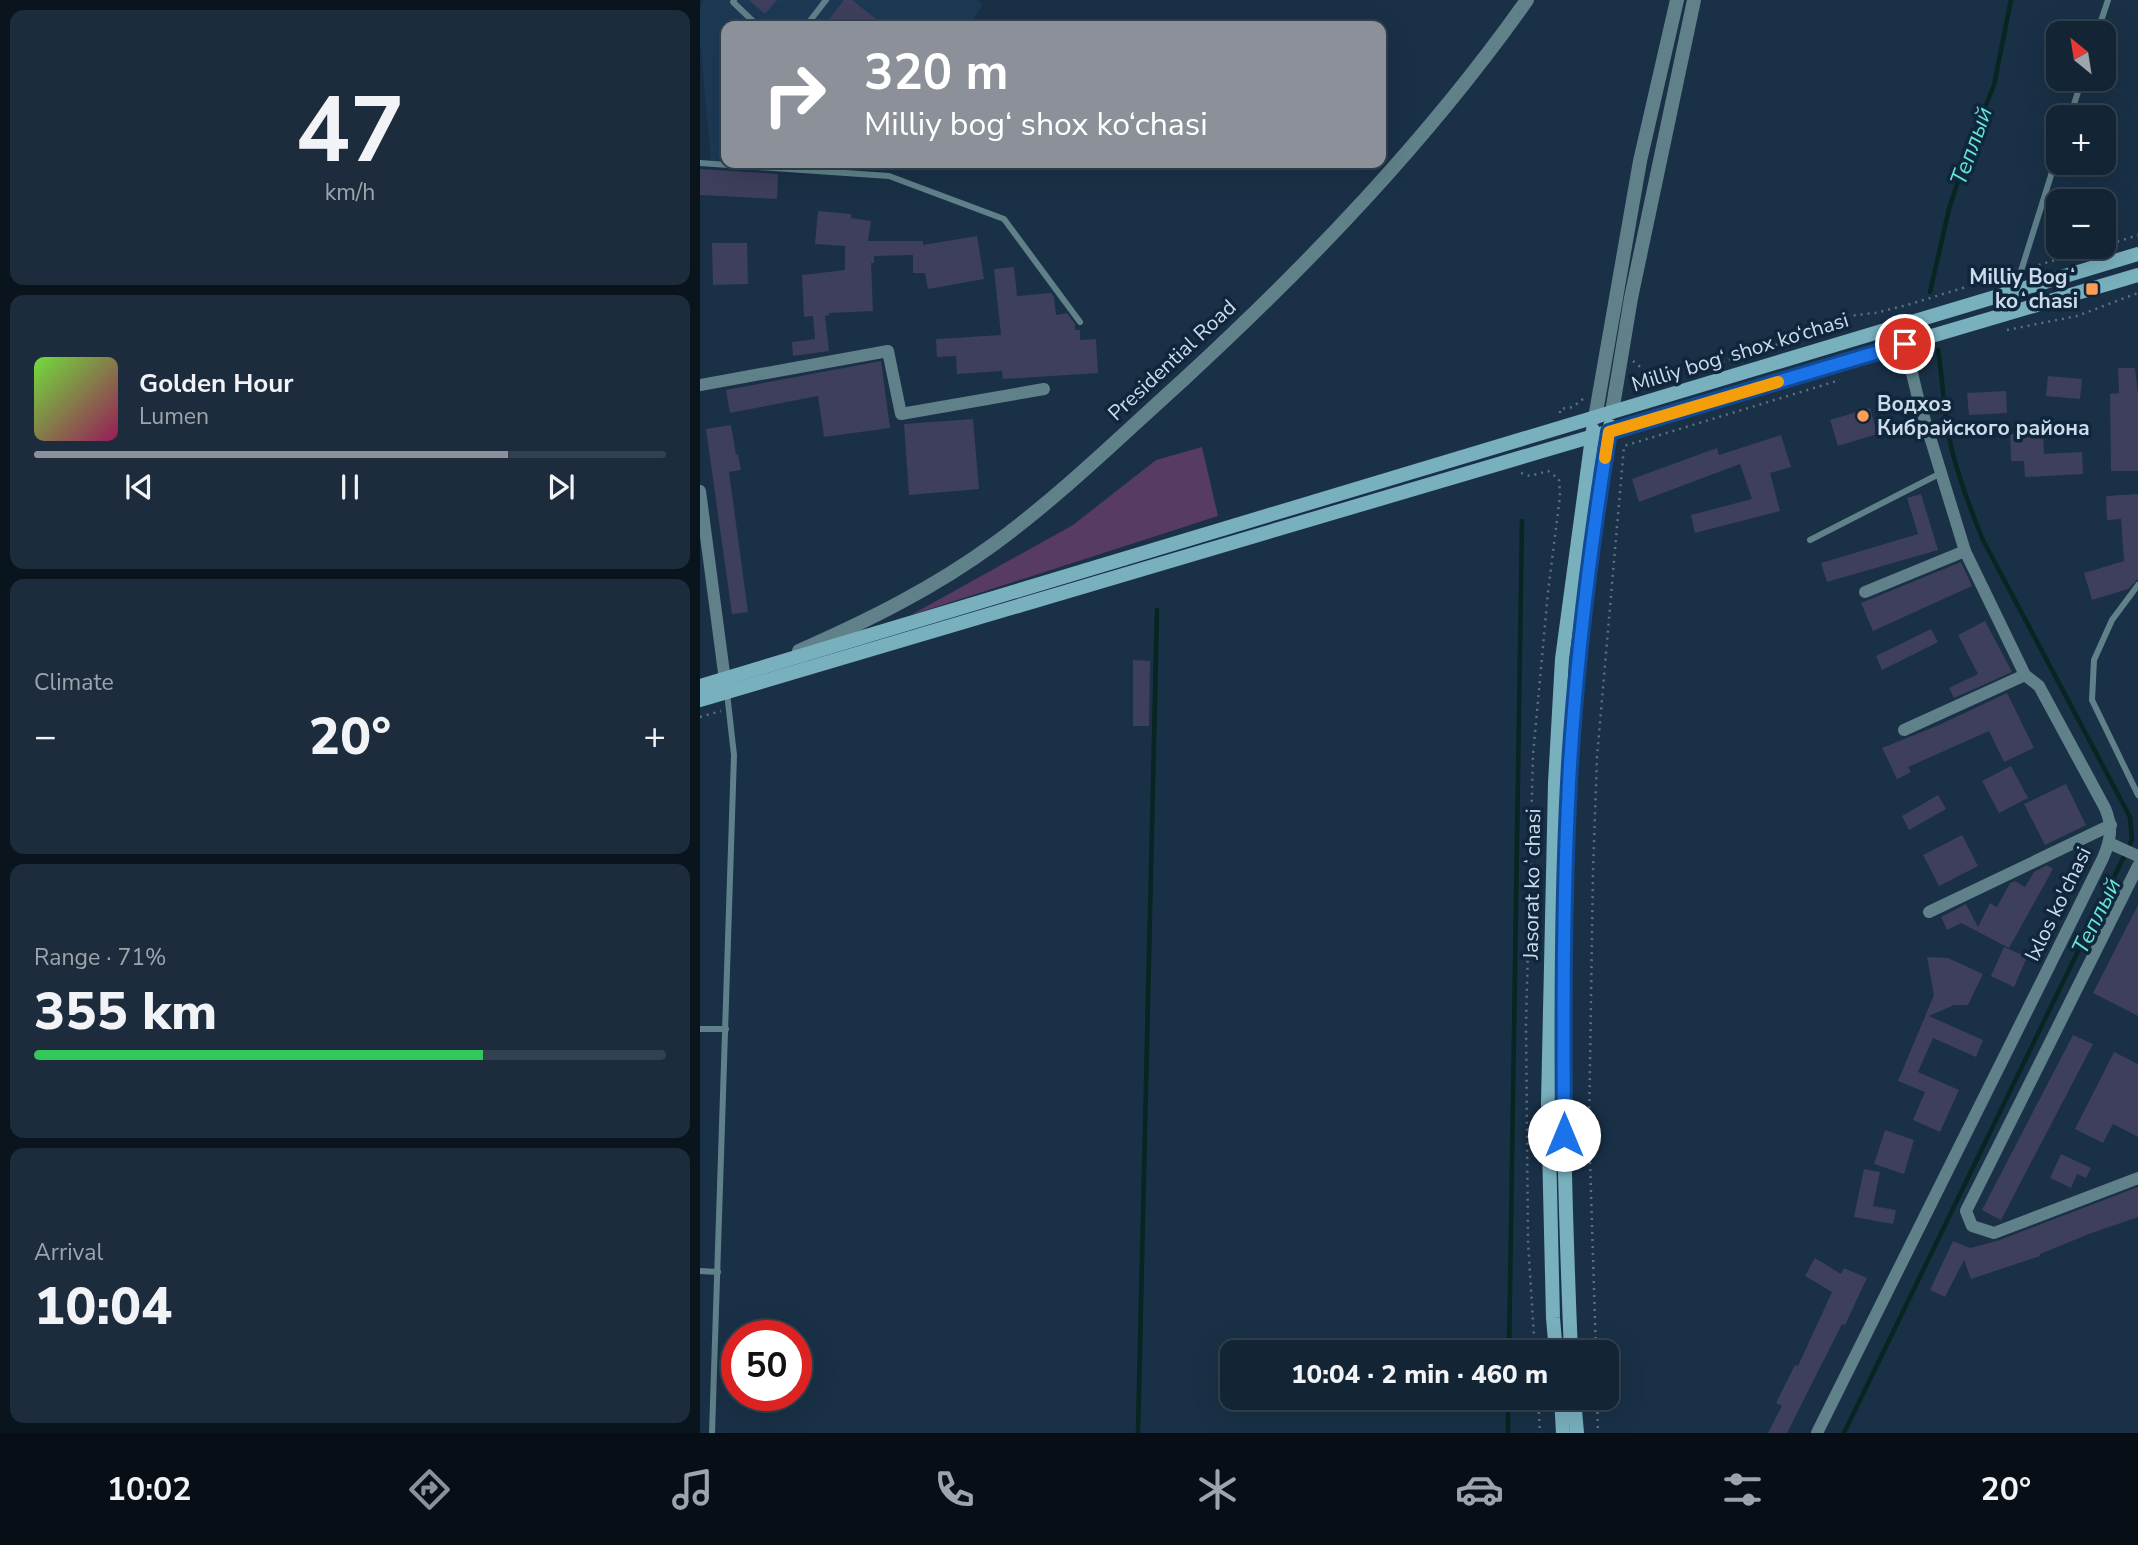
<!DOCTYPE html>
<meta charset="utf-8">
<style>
:root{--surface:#132434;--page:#1c2c3c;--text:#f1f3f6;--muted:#9da4ac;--line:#32414f;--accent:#8c9099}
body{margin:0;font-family:"Nunito Sans",sans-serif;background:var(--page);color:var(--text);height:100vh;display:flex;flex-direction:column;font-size:26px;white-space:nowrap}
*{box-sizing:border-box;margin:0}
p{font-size:23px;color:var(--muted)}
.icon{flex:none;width:38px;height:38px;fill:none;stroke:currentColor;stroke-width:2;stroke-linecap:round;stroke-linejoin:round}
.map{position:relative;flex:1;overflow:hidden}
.sheet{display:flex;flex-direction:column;gap:10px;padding:10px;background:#0a141d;width:700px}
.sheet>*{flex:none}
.guide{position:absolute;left:21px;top:21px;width:665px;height:147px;border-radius:14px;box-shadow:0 7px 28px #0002,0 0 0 2px var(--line);background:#8c9099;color:#fff;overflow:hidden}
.needle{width:46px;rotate:330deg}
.fabs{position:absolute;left:1346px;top:21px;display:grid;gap:14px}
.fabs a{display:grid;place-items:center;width:70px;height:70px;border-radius:14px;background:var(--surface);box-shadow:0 7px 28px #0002,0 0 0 2px var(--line);font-size:35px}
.speed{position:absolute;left:21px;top:1320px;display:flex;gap:14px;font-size:35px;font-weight:700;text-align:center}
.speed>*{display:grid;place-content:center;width:91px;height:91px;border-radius:50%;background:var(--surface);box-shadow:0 7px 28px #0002,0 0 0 2px var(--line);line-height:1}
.speed .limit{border:10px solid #d22;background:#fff;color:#111}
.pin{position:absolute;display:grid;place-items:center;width:60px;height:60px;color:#fff;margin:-30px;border:4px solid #fff;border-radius:50%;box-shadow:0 2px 7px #0007}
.me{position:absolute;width:77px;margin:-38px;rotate:0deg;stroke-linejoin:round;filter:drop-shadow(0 0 5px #0008)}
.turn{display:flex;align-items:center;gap:24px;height:147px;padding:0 28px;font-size:32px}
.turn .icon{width:91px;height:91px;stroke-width:2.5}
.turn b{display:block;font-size:49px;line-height:60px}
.big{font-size:52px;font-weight:800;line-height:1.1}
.sheet .tile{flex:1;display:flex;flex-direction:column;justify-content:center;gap:10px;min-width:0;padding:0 24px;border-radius:14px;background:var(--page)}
.sheet .dial{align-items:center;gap:0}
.dial b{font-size:91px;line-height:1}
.song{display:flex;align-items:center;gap:21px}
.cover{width:84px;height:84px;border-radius:10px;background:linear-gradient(135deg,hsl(100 70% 55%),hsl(330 70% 35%))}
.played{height:7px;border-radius:4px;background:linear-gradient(90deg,var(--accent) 75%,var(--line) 75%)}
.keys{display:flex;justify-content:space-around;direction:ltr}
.heat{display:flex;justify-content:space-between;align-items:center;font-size:38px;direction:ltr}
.charge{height:10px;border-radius:5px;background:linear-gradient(90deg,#34c759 71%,var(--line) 0)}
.trip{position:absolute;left:520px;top:1340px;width:399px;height:70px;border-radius:14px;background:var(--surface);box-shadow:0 7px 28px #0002,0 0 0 2px var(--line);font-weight:800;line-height:70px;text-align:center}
.tabs{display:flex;height:112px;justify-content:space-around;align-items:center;background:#080e15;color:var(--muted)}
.tabs .icon{width:49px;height:49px}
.tabs .selected{color:var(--accent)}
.tabs b{font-size:32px;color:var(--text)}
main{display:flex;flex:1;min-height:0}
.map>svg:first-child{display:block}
.built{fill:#1c3954}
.green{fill:#573b63}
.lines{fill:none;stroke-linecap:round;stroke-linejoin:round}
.stream{stroke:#082521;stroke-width:4.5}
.building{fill:#3d3f5c}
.path{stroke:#5c7083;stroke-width:2.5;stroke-dasharray:2 5;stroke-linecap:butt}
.service{stroke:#60818a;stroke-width:6}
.minor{stroke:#60818a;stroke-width:12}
.tertiary{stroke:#60818a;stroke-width:14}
.secondary{stroke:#79b0be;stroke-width:14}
.route-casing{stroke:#114b97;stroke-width:18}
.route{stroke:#1a73e8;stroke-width:12}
.slow{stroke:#f59e0b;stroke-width:12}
.poi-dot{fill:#fd9d55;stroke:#0f263c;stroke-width:2.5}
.labels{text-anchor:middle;stroke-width:7;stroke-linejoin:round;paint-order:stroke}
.poi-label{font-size:21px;font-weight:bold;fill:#ccdbe9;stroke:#0f263c;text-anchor:end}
.street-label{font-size:21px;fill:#ccdbe9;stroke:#0f263c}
.water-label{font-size:23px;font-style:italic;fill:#63e6d2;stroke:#0f263c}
</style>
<main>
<section class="sheet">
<div class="tile dial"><b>47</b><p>km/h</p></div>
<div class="tile">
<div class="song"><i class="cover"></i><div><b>Golden Hour</b><p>Lumen</p></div></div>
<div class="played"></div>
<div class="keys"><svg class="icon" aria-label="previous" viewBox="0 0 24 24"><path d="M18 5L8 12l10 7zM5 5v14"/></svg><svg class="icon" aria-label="pause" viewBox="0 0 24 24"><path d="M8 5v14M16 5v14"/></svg><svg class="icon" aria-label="next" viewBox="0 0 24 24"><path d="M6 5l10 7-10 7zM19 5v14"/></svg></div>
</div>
<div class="tile"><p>Climate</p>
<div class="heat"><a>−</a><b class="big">20°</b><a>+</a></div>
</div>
<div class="tile"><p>Range · 71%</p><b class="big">355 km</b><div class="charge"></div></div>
<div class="tile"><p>Arrival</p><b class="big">10:04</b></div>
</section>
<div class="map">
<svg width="1438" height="1433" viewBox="0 0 1438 1433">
<rect width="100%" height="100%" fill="#193046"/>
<!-- built -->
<g class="built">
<path d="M3 0H277L283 5 269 26H26V163L11 162 0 42V10Z"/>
<path d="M29 163H179L176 168Z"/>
</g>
<!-- green -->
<path class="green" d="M502 447 518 516 211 615 373 525 456 460Z"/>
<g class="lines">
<!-- stream -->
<g class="stream">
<path d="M1230 292 1249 209 1269 147 1294 85 1311 0"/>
<path d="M809 1353 822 521"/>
<path d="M438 1433 457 610"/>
<path d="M808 1433V1398"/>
<path d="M1144 1433 1432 840 1430 817 1283 540C1269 506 1256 472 1249 437 1243 408 1243 379 1238 350"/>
</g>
</g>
<!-- building -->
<g class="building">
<path d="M49 0H77L65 14Z"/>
<path d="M144 0H152L185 26H138L129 19Z"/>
<path d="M0 169 78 174 77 199 0 195Z"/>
<path d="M118 211 151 214V218L171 221 168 241H223V245L277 236 284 279 228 289 225 273H213V255L174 256V263H171L173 311 129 313V315L125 316 129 351 93 356 92 342 115 339 113 316 104 317 102 275 145 270V246L115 244Z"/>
<path d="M12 243H47L48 284 13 285Z"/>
<path d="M314 267 317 296 351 293 354 297 356 315 367 313 375 324V330H380V340L396 339 398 373 303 379 302 371 257 374 256 356 237 357 236 339 301 335 294 269Z"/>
<path d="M181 361 190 428 124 437 118 396 30 413 26 390Z"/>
<path d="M1418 368H1435L1438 393V471H1411L1410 394 1419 393Z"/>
<path d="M1348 376 1382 379 1380 399 1346 396Z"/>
<path d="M1306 391 1307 413 1269 415 1267 393Z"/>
<path d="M1170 408 1177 434 1138 446 1130 420Z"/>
<path d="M273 419 279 489 209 495 204 424Z"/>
<path d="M31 425 36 455 38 454 41 470 29 472 48 612 32 614 6 429Z"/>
<path d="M1343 432 1344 454 1382 452 1383 474 1325 477 1324 461H1311L1310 434Z"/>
<path d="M1081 435 1091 467 1070 473 1080 511 995 533 991 515 1052 499 1040 464 939 502 932 479 1017 448 1019 455Z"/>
<path d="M1221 494 1238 550 1127 582 1121 563 1218 534 1207 498Z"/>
<path d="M1438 494V579L1428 589 1392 600 1384 573 1424 561 1421 519 1407 520 1406 496Z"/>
<path d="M1261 562 1272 586 1173 631 1161 603Z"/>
<path d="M1285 621 1312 672 1254 698 1249 688 1278 674 1258 635Z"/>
<path d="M1231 629 1238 642 1182 670 1176 656Z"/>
<path d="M433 660 450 661 449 726H433Z"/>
<path d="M1307 693 1334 748 1304 762 1289 731 1208 767 1211 772 1197 779 1182 748 1239 725Z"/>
<path d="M1311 766 1328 798 1299 813 1282 781Z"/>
<path d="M1366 784 1386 825 1345 845 1324 804Z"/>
<path d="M1238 795 1246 809 1209 830 1202 816Z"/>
<path d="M1262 835 1278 866 1239 886 1223 855Z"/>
<path d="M1347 865 1353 869 1309 948 1261 923 1247 930 1241 917 1266 904 1278 927 1290 903 1297 907 1310 883 1315 881 1325 887 1334 872Z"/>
<path d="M1438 905V1016L1393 993Z"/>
<path d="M1304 947 1327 957 1314 987 1291 976Z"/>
<path d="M1227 957 1248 958 1283 974 1268 1005H1254L1229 1016 1283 1040 1276 1057 1233 1038 1218 1072 1259 1090 1240 1132 1213 1120 1225 1092 1198 1081 1234 995Z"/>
<path d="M1373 1035 1393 1044 1301 1220 1282 1210Z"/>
<path d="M1414 1052 1438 1064V1137L1413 1124 1403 1143 1375 1129Z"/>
<path d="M1185 1130 1214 1140 1204 1174 1174 1164Z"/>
<path d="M1361 1154 1391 1168 1386 1178 1377 1174 1371 1188 1350 1178Z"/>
<path d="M1164 1169 1180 1172 1173 1206 1196 1210 1193 1224 1154 1217Z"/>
<path d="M1438 1187V1217L1389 1234 1340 1254V1256L1271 1279 1264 1260 1245 1297 1230 1290 1253 1241 1270 1248 1297 1241Z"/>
<path d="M1115 1258 1141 1274 1144 1268 1167 1278 1145 1325 1142 1324 1087 1433H1068L1082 1406 1076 1403 1095 1365 1098 1366 1132 1292 1105 1276Z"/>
</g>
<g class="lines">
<!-- path -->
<g class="path">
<path d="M1404 246 1438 235"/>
<path d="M1332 267 1399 247"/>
<path d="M1307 330 1377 316 1438 293"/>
<path d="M933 361 955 379H969"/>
<path d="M989 373 1079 344 1112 327 1148 316 1175 313 1207 305 1309 274"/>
<path d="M860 413V409L873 407 883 399"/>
<path d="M821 473 830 476 848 471 859 479 860 496 848 592 833 755 826 1024 828 1241 835 1353"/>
<path d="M0 717 21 711"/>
<path d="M896 1353 889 1129 893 872 897 757 924 446 1140 380"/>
<path d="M838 1398 840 1433"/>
<path d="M897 1398 898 1433"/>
</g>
<!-- service -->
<g class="service">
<path d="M34 0 33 2 58 26"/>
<path d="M106 26 126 0"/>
<path d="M1397 33 1408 0"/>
<path d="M1370 117 1382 79"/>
<path d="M0 163 189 176 304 219 380 322"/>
<path d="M1319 289 1321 271 1358 153"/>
<path d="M1110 540 1241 473"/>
<path d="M1438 585 1412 620 1394 660 1392 700 1438 795"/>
<path d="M0 1029H26"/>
<path d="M0 1271 18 1272"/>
<path d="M12 1433 34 755 27 693"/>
</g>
<!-- minor -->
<g class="minor">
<path d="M0 385 188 351 201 414 344 389"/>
<path d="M0 491 26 688"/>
<path d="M1165 592 1265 551"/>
<path d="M1204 730 1325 675"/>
<path d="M1409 843 1438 856"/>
<path d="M1438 866 1266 1211 1272 1226 1294 1233 1438 1178"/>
<path d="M1229 912 1411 825"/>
<path d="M1117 1433 1403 858C1411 839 1413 827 1405 808L1339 686 1325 675 1265 551 1218 398 1205 344"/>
</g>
<!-- tertiary -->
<g class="tertiary">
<path d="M912 412 931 298 994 0"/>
<path d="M895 418 940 161 977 0"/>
<path d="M99 651C167 621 234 588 294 544 361 495 421 436 482 381 608 265 728 140 827 0"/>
</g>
<!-- secondary -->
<g class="secondary">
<path d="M0 686 1438 254"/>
<path d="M0 700 1438 275"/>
<path d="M856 1353 853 1318 848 1103 855 783 862 659 893 430"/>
<path d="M871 1353C863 1156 858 958 870 761 877 649 892 537 910 426"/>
<path d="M861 1398 863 1433"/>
<path d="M874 1398 877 1433"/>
</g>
</g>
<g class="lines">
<!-- route casing -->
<g class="route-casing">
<path id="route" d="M864 1135C863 1011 863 887 870 764 877 653 891 542 909 432L1205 344"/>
</g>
<!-- route -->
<use href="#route" class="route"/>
<!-- slow -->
<path class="slow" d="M905 458 909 432 1078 382"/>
</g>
<!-- markers -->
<g class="poi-dot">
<rect x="1385" y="282" width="14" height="14" rx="3.5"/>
<circle cx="1163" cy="416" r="7"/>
</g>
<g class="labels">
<!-- poi labels -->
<g class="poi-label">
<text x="1378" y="284">Milliy Bogʻ<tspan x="1378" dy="24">koʻchasi</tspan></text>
<text x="1177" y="411" text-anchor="start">Водхоз<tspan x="1177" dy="24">Кибрайского района</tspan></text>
</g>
<!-- street labels -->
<g class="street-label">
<text transform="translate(1040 352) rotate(-17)" y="7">Milliy bog‘ shox ko‘chasi</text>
<text transform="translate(472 360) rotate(-43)" y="7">Presidential Road</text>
<text transform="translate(832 884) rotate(-89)" y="7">Jasorat koʻchasi</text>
<text transform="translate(1358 904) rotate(-64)" y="7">Ixlos ko'chasi</text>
</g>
<!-- water labels -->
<g class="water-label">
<text transform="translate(1271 146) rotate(-70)" y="8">Теплый</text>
<text transform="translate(1396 916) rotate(-64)" y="8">Теплый</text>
</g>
</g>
</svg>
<div class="fabs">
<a><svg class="needle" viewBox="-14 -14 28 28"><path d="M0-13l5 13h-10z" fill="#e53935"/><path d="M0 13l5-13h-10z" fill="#9da4ac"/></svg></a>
<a>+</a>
<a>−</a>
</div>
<div class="speed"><div class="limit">50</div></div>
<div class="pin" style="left:1205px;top:344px;background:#d93025"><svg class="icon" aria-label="arrive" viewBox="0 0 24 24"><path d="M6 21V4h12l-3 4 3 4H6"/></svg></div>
<svg class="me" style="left:864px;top:1135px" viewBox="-20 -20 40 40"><circle r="19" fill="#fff"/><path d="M0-13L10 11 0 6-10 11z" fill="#1a73e8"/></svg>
<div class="trip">10:04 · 2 min · 460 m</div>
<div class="guide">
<div class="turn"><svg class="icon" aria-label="right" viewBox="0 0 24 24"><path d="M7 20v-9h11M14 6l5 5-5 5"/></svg><div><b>320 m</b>Milliy bog‘ shox ko‘chasi</div></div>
</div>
</div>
</main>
<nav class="tabs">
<b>10:02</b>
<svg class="icon selected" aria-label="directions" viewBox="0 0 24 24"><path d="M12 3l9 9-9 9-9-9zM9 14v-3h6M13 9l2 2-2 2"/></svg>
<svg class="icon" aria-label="music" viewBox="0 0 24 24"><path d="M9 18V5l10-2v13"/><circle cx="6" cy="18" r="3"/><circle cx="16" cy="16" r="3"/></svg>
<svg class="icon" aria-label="phone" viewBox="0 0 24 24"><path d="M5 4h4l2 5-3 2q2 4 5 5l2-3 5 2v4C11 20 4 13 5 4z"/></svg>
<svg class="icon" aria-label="climate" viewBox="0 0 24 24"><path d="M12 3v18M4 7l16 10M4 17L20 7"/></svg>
<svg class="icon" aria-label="car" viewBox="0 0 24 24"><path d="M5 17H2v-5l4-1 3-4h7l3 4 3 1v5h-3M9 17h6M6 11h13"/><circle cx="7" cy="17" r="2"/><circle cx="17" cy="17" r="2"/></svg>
<svg class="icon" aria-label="filters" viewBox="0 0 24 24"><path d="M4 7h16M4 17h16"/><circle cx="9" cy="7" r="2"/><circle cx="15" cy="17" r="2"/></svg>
<b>20°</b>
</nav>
